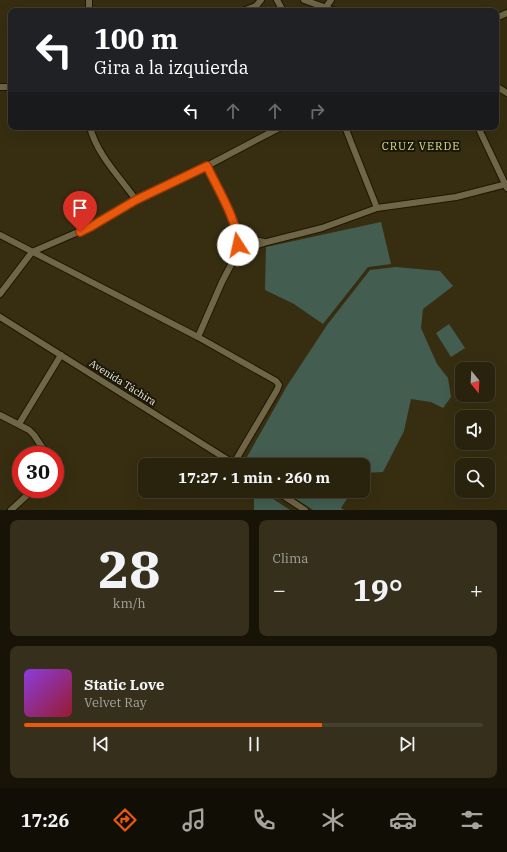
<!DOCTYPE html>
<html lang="es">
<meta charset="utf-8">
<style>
:root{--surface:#29220d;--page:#352f1b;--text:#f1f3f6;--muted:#a5a49d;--line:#453f2e;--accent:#ea580c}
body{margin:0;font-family:"IBM Plex Serif",serif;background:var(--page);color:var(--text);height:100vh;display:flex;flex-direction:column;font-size:15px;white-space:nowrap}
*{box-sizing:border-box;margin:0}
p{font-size:13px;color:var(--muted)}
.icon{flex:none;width:22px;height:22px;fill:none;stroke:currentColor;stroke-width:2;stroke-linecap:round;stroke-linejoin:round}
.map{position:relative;height:510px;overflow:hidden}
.drawer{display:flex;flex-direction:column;gap:10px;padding:10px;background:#171307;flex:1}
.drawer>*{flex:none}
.hud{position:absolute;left:8px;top:8px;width:491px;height:122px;border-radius:8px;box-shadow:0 4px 16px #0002,0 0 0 1px var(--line);background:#202124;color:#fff;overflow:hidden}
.needle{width:26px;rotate:162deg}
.tools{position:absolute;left:455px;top:362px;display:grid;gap:8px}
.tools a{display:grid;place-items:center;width:40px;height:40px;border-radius:8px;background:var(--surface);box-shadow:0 4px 16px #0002,0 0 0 1px var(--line);font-size:20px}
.speed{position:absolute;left:12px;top:446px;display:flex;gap:8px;font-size:20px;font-weight:700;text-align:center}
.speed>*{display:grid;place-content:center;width:52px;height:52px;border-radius:50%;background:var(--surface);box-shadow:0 4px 16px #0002,0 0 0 1px var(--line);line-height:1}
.speed .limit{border:6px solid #d22;background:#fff;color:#111}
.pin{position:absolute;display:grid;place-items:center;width:34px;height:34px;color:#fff;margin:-41px -17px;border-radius:50% 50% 50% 0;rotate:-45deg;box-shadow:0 0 4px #0007}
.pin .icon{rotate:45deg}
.me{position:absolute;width:44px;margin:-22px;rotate:350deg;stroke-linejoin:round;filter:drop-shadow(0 0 3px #0008)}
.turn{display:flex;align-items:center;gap:14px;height:84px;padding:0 20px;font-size:18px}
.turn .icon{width:52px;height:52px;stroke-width:2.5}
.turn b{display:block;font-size:28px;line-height:34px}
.lanes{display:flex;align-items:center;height:38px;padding:0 20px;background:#0003;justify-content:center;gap:20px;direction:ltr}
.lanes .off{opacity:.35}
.big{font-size:30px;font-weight:800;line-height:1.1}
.drawer .tile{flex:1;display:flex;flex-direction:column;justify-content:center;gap:6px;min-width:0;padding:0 14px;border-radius:8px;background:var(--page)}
.drawer .dial{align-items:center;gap:0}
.dial b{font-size:52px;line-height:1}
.song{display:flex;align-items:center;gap:12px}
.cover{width:48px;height:48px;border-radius:6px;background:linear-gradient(135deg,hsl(270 70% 55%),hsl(350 70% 35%))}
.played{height:4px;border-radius:2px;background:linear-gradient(90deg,var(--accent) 65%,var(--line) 65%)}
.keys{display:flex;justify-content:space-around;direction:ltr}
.heat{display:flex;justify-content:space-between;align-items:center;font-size:22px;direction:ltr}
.drawer .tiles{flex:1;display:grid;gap:10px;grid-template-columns:1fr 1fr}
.tile:last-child{grid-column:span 2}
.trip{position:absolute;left:138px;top:458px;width:232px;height:40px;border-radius:8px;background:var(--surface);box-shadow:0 4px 16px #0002,0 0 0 1px var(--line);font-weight:800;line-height:40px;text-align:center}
.tab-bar{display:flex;height:64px;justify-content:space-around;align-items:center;background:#100e05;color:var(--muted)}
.tab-bar .icon{width:28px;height:28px}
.tab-bar .on{color:var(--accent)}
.tab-bar b{font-size:18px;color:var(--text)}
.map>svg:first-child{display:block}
.green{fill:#435e51}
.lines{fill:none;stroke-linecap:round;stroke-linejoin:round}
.minor-casing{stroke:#1e1600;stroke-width:8}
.minor{stroke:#6f6547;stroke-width:6}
.route-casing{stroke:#983908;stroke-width:10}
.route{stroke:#ea580c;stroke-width:7}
.labels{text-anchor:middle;stroke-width:4;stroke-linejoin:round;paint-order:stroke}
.street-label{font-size:10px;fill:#f1ecdb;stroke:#1a170a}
.neighbourhood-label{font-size:11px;letter-spacing:1px;fill:#dce092;stroke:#1a170a}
</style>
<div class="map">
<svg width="507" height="510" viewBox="0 0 507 510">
<rect width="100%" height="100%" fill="#372e11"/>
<!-- green -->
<g class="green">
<path d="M381 222 391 264 368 267 323 324 294 304 265 290 266 247Z"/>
<path d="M396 267 440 271 453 286 423 309 421 328 437 364 448 378 451 397 443 408 431 402 411 399 404 431 383 472 363 473V465H245L243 464 287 386 327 325 370 270Z"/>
<path d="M449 324 465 348 451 357 436 333Z"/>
<path d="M261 491 290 510H254V495Z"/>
<path d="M284 491H352L341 508 344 510H313Z"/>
</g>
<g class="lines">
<!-- minor casing -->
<g class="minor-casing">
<g id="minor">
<path d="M277 0 283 11"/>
<path d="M304 0 335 11"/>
<path d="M326 7 331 0"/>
<path d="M89 11V0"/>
<path d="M243 11 256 6 261 0"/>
<path d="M496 18 507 13"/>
<path d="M496 86 507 93"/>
<path d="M0 87H11"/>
<path d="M90 127C97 155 120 177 136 200"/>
<path d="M345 127 377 208"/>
<path d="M478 127 507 188"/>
<path d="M207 166 233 221 238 234V245L234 259"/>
<path d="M237 226C244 236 252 240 264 242"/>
<path d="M0 235 198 337 276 381 279 385 277 390 234 463"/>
<path d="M0 294 32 252 92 226 136 200 207 166 281 127"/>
<path d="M0 317 236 465"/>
<path d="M198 337 222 282 234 259 241 252 252 247 267 242 322 228 377 208 456 197 507 184"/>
<path d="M0 415 29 430 34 435 42 447 51 455"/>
<path d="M19 424 61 355"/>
<path d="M55 459 60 464"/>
<path d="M276 491 305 510"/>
<path d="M11 510 34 489"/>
</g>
</g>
<!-- minor -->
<use href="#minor" class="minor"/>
</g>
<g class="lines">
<!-- route casing -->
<g class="route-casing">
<path id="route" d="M80 232 92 226 136 200 207 166C217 188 238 221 238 245"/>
</g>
<!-- route -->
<use href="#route" class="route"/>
</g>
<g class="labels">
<!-- street labels -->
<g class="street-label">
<text transform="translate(123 382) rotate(32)" y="4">Avenida Táchira</text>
</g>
<!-- neighbourhood labels -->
<g class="neighbourhood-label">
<text x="421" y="150">CRUZ VERDE</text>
</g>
</g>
</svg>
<div class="tools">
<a><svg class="needle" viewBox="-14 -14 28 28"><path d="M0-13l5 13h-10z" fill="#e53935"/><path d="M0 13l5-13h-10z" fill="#a5a49d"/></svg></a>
<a><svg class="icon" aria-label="sound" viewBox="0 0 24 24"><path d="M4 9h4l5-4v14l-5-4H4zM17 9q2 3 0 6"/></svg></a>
<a><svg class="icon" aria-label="search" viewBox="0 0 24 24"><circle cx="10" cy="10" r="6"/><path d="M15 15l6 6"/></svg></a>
</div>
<div class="speed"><div class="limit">30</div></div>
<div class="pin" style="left:80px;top:232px;background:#d93025"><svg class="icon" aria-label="arrive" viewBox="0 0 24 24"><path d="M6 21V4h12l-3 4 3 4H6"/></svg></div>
<svg class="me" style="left:238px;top:245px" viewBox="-20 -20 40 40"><circle r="19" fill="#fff"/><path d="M0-13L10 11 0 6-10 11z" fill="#ea580c"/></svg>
<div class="trip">17:27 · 1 min · 260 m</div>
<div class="hud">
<div class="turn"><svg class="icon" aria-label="left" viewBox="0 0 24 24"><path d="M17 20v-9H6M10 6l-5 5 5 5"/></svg><div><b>100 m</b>Gira a la izquierda</div></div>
<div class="lanes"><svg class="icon" aria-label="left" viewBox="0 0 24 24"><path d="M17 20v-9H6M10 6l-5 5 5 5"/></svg><svg class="icon off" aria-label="ahead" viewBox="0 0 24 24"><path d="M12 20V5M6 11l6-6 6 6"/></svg><svg class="icon off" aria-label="ahead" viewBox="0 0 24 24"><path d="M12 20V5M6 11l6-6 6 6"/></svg><svg class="icon off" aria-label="right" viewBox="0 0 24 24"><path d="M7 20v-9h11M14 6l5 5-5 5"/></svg></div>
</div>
</div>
<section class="drawer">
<div class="tiles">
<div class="tile dial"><b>28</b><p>km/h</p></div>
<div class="tile"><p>Clima</p>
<div class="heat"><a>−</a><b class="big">19°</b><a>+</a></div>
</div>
<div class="tile">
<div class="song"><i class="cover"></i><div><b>Static Love</b><p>Velvet Ray</p></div></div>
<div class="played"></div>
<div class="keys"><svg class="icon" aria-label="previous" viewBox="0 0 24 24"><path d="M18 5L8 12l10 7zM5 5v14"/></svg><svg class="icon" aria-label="pause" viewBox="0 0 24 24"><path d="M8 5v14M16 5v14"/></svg><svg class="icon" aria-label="next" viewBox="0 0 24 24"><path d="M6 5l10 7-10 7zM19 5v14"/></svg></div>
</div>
</div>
</section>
<nav class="tab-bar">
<b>17:26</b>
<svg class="icon on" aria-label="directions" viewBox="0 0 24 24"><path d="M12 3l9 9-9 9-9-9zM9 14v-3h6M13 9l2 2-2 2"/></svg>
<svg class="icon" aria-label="music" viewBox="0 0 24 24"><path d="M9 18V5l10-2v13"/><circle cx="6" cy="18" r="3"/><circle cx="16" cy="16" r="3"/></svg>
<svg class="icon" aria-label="phone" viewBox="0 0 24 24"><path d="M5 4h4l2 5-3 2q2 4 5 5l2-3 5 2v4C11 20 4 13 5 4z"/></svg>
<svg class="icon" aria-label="climate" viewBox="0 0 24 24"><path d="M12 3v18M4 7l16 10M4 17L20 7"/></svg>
<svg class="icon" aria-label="car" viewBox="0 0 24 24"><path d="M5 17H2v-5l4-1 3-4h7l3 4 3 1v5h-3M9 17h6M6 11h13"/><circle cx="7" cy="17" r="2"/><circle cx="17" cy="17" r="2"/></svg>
<svg class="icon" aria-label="filters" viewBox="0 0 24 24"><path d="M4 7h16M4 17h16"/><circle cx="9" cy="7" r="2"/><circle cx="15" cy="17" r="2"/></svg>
</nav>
